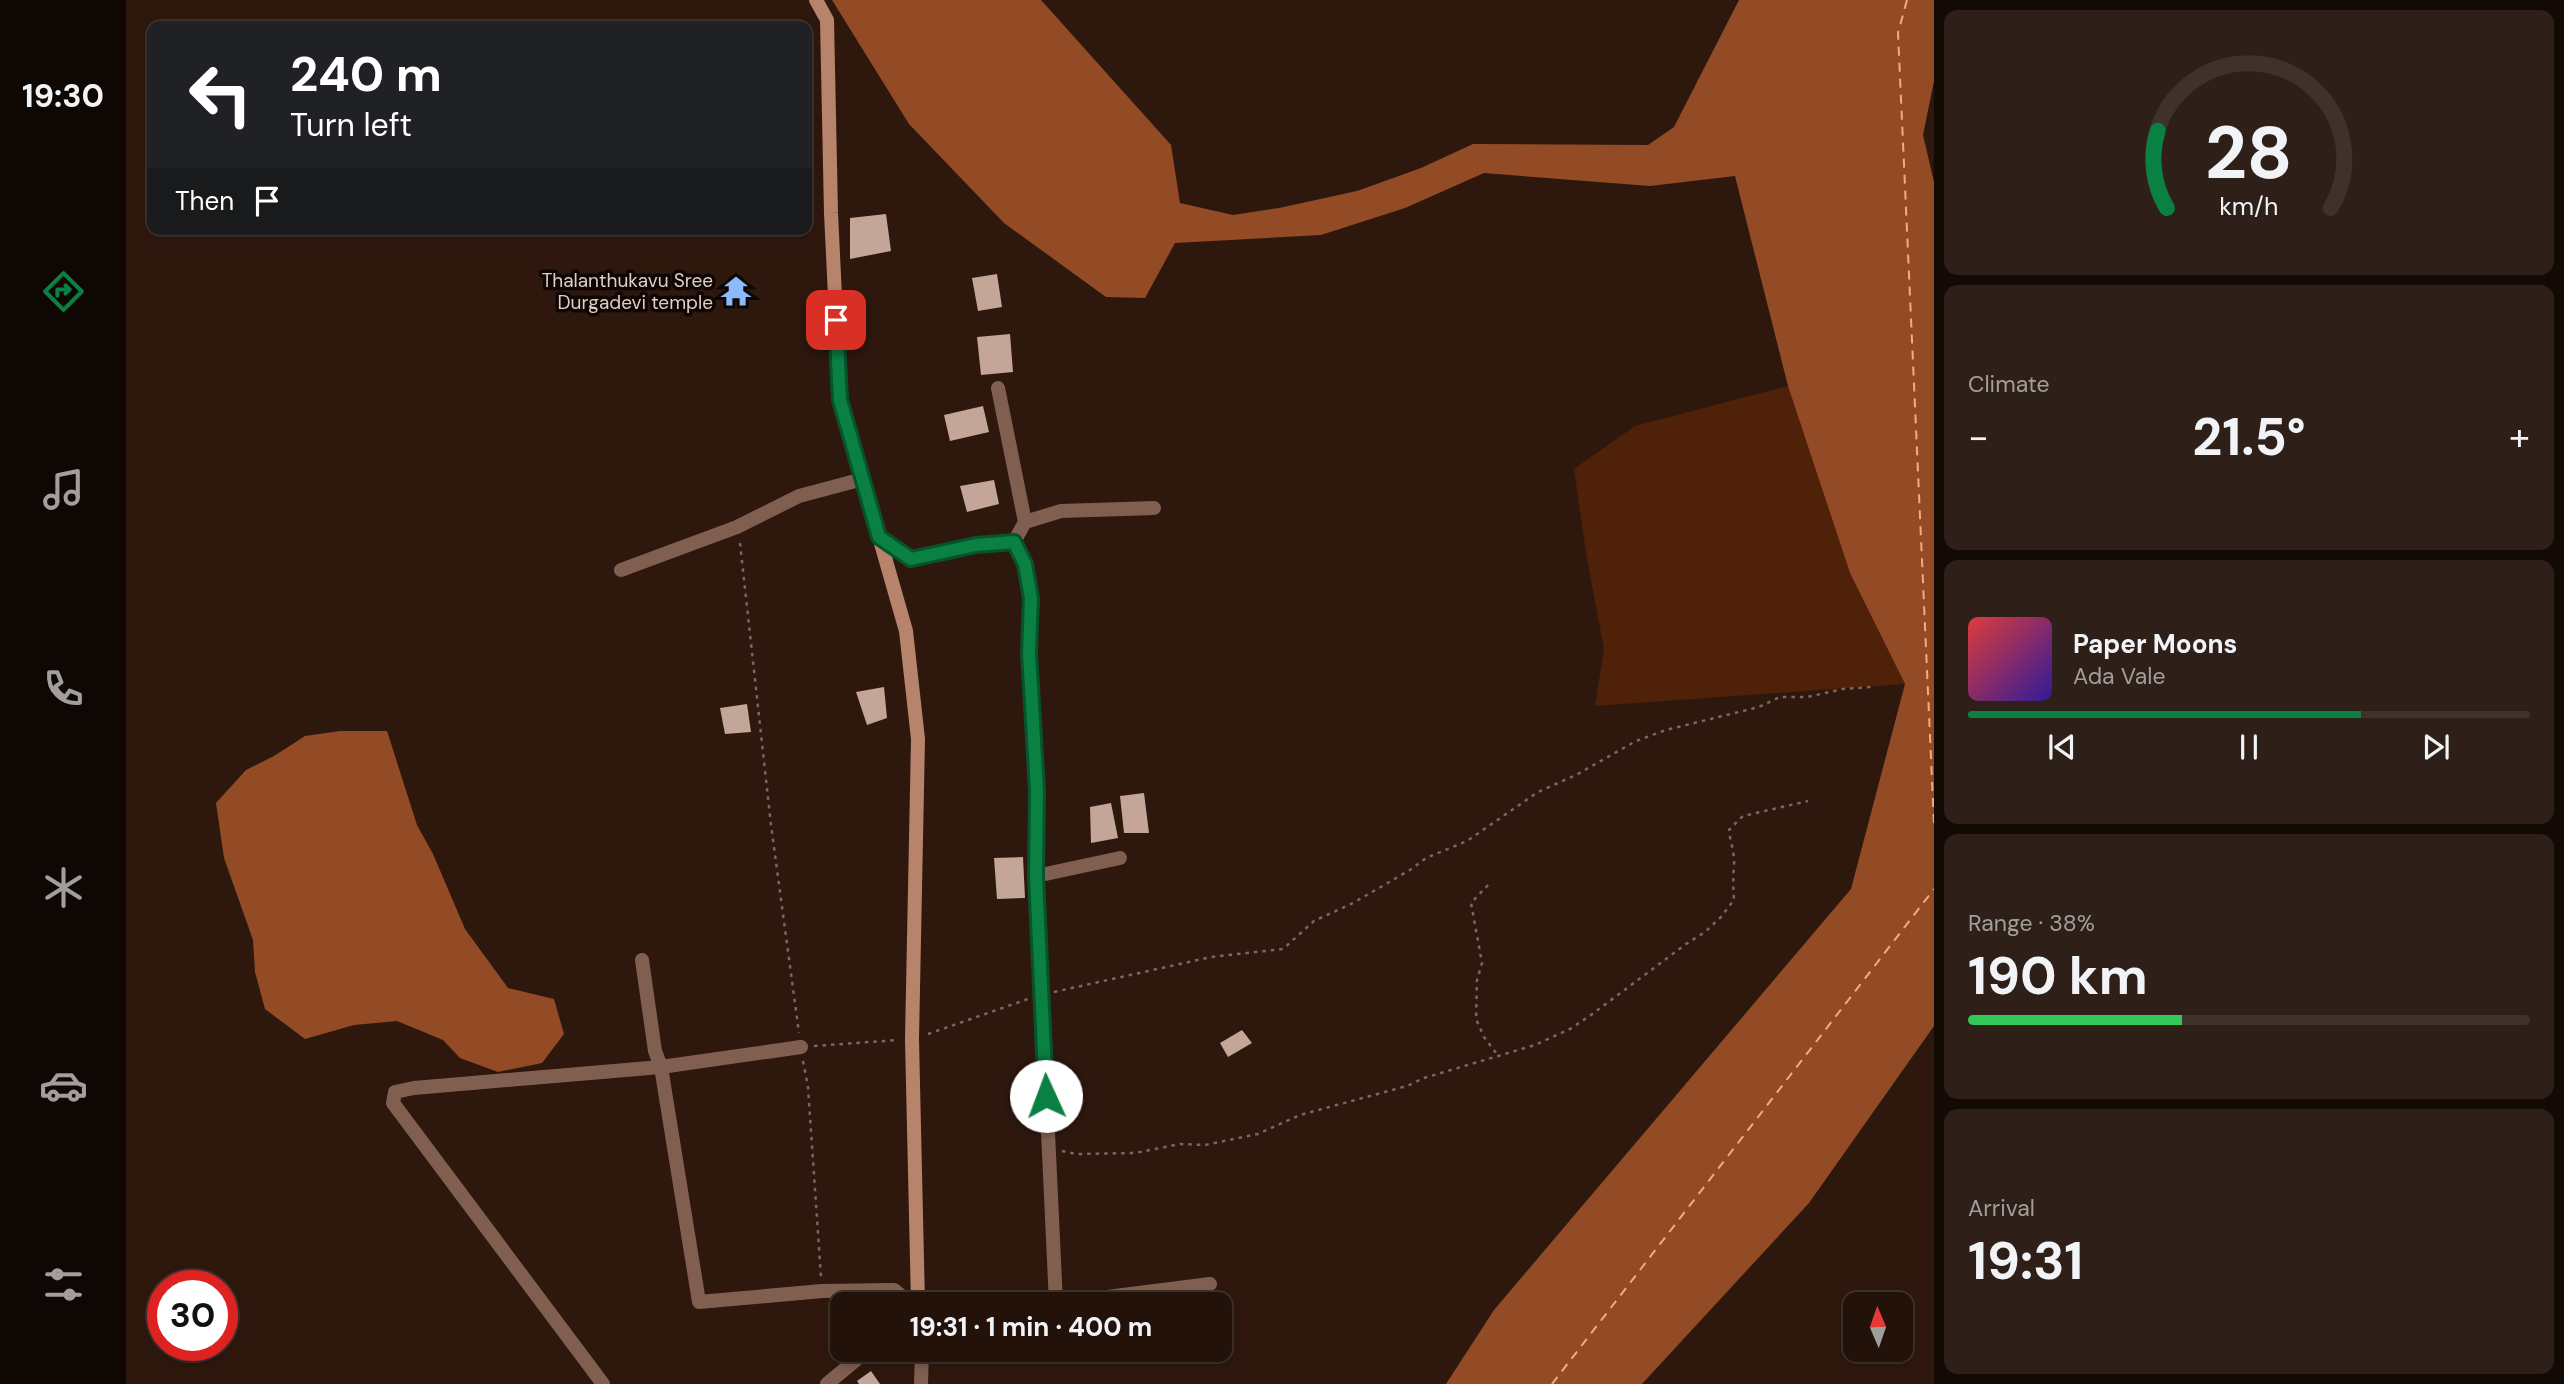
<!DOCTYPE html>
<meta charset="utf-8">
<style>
:root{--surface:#22120a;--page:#2e2018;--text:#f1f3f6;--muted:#a29e9c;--line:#3f322b;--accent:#0b8043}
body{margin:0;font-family:"DM Sans",sans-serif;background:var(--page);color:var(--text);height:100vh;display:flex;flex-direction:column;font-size:26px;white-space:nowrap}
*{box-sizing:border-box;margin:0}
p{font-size:23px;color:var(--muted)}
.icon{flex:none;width:38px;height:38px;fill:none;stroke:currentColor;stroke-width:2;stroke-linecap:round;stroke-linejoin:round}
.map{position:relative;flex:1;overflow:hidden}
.sheet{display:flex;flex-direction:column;gap:10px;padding:10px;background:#130a06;width:630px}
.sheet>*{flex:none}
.hud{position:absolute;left:21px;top:21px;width:665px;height:214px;border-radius:14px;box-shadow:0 4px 10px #0003,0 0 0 2px var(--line);background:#202124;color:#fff;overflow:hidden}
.needle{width:46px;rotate:358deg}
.fabs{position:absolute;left:1717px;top:1292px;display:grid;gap:14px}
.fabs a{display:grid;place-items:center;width:70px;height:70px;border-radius:14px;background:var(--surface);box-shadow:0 4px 10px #0003,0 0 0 2px var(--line);font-size:35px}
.speed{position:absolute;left:21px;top:1270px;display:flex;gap:14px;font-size:35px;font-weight:700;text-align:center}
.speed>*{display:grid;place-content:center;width:91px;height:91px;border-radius:50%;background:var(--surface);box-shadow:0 4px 10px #0003,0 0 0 2px var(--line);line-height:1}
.speed .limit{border:10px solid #d22;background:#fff;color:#111}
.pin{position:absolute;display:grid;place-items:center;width:60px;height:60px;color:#fff;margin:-30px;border-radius:14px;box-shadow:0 4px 10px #0006}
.me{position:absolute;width:77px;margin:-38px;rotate:358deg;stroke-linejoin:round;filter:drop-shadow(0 0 5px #0008)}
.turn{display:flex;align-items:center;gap:24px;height:147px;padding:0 28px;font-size:32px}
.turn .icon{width:91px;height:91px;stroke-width:2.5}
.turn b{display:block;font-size:49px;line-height:60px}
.then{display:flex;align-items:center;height:66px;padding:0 28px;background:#0003;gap:14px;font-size:26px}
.big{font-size:52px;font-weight:700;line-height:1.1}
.sheet .card{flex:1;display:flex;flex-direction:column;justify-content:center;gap:10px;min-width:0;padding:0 24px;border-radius:14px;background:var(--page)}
.sheet .dial{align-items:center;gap:0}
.dial svg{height:182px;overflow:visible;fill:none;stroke:var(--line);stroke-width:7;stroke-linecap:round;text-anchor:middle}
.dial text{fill:var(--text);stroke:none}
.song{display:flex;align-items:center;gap:21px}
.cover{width:84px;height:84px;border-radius:10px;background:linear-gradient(135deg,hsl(0 70% 55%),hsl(250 70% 35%))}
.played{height:7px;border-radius:4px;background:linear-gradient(90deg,var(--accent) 70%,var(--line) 70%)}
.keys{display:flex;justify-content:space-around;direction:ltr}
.heat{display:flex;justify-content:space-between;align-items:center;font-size:38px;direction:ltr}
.charge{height:10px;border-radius:5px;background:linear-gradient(90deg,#34c759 38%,var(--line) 0)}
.trip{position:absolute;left:704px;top:1292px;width:402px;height:70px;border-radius:14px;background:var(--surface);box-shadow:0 4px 10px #0003,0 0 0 2px var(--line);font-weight:700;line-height:70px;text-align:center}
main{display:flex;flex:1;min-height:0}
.tab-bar{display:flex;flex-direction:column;width:126px;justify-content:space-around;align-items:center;background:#0e0704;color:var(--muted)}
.tab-bar .icon{width:49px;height:49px}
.tab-bar .current{color:var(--accent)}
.tab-bar b{font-size:32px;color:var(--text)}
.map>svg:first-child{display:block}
.green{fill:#4e2108}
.water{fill:#934b26}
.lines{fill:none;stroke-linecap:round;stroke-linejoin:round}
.ferry{stroke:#faa880;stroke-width:2;stroke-dasharray:9 7;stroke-linecap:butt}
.building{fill:#c3a698}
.path{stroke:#7a675e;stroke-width:2.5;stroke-dasharray:3.5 5;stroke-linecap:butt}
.minor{stroke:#805f50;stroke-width:14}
.tertiary{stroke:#805f50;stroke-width:14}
.secondary{stroke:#b8836b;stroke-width:14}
.route-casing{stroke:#07532c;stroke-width:18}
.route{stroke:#0b8043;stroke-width:12}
.labels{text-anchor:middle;stroke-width:7;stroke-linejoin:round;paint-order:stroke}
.poi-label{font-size:19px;fill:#dfcfc8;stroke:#0f0603;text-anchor:end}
</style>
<main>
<nav class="tab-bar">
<b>19:30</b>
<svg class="icon current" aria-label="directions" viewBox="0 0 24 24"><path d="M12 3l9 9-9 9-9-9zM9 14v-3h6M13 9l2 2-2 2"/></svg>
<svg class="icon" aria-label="music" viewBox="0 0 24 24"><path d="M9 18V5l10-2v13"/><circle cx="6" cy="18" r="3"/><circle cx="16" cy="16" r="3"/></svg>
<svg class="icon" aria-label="phone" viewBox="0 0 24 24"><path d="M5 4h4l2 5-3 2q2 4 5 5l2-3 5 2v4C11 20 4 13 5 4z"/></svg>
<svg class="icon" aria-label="climate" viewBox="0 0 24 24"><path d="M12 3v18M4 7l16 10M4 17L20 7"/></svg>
<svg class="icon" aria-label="car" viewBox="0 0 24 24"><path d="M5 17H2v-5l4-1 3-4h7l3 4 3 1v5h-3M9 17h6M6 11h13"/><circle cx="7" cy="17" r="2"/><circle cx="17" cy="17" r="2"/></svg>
<svg class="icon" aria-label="filters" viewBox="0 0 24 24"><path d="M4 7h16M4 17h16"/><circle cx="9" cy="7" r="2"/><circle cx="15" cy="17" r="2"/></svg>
</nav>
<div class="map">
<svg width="1808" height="1384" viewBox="0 0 1808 1384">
<rect width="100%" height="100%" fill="#2e180e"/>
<!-- green -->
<path class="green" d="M1662 386 1724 573 1779 684 1469 706 1478 649 1460 553 1448 469 1509 426Z"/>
<!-- water -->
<g class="water">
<path d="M706 0H915L1045 145 1054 203 1107 215 1153 208 1231 191 1295 168 1347 144 1522 145 1548 127 1613 0H1808V81L1797 135 1808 182V1026L1683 1203 1516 1384H1320L1368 1310 1725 889 1779 684 1724 573 1662 386 1609 176 1524 186 1358 173 1279 208 1195 235 1049 243 1019 298 980 297 878 223 783 124Z"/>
<path d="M214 731H261L291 825 307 854 339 929 382 988 428 999 438 1034 416 1063 372 1072 334 1058 317 1040 271 1021 228 1025 179 1039 139 1009 129 972 127 940 98 858 90 803 120 770 148 756 179 736Z"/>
</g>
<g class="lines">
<!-- ferry -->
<g class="ferry">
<path d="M1781 0 1772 33 1808 824"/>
<path d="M1426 1384 1808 889"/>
</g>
</g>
<!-- building -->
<g class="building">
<path d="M760 214 765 251 724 259V218Z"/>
<path d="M871 274 876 307 852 311 846 278Z"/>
<path d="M884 334 887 372 855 375 851 337Z"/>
<path d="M857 406 863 432 824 441 818 415Z"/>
<path d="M868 480 873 504 841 512 834 486Z"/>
<path d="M758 687 761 718 741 725 730 692Z"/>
<path d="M621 704 625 732 599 734 594 708Z"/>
<path d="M1018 793 1023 833H998L994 796Z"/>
<path d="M985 803 992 838 965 843 964 807Z"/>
<path d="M897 857 899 898 871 899 868 858Z"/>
<path d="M1116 1030 1126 1043 1102 1057 1094 1043Z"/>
<path d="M745 1371 754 1384H733L731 1381Z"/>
</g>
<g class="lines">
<!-- path -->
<g class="path">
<path d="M614 543 645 825 673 1033"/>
<path d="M1362 885 1345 903 1356 963 1351 980 1350 1019 1358 1037 1373 1057"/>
<path d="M928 992 1085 957 1157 949 1188 921 1227 903 1284 870 1300 858 1341 841 1412 792 1450 775 1510 741 1540 730 1633 707 1654 697H1681L1717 689 1746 687"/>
<path d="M802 1034 902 999"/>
<path d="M688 1046 772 1040"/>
<path d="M677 1061 682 1087 695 1277"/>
<path d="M936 1151 950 1154 1009 1153 1054 1144 1079 1145 1132 1134 1174 1115 1281 1086 1298 1078 1409 1045 1444 1029 1465 1015 1560 944 1579 932 1595 917 1608 900C1607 887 1607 877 1608 865 1609 854 1604 841 1603 830L1617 816 1682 801"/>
</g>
<!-- minor -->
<g class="minor">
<path d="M872 388 899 522 888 542"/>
<path d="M899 522 935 511 1028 508"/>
<path d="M753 538 785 560 850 545 888 542 899 564 905 598 903 653 911 791 910 876 930 1303"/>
<path d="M495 570 611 527 673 496 737 479"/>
<path d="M910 876 994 858"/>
<path d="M516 960 529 1051 535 1067 573 1302 696 1291 768 1290 785 1304"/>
<path d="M926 1304 1084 1284"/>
<path d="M477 1384 267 1103 269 1092 288 1088 535 1067 675 1047"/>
<path d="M795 1384 796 1349"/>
</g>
<!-- tertiary -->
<path class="tertiary" d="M701 1384 743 1349"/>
<!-- secondary -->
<path class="secondary" d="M690 0 701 20 705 213 714 400 780 631 792 739 786 1039 792 1304"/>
</g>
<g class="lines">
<!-- route casing -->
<g class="route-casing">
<path id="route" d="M710 320 714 400 753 537 785 559 850 545 888 542 899 564 905 598 903 653 911 791 910 876 920 1096"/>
</g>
<!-- route -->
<use href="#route" class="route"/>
</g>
<!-- icons -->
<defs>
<g id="temple-bare" transform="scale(2.415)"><path d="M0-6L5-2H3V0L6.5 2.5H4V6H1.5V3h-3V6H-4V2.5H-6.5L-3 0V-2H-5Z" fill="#8abafc" stroke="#0f0603" stroke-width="2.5" paint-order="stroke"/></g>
</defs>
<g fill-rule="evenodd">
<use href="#temple-bare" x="610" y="291"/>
</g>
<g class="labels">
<!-- poi labels -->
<g class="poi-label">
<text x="587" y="287">Thalanthukavu Sree<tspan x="587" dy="22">Durgadevi temple</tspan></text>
</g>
</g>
</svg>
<div class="fabs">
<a><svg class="needle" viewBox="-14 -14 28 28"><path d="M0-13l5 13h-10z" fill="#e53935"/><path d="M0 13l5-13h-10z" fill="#a29e9c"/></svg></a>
</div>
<div class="speed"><div class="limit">30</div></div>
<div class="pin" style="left:710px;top:320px;background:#d93025"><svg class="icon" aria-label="arrive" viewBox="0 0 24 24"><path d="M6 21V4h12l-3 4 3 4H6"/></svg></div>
<svg class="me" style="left:920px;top:1096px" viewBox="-20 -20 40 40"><circle r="19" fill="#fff"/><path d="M0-13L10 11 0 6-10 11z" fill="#0b8043"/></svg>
<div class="trip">19:31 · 1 min · 400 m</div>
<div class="hud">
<div class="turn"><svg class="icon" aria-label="left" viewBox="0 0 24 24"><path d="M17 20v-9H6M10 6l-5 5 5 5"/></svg><div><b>240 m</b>Turn left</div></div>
<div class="then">Then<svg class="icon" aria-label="arrive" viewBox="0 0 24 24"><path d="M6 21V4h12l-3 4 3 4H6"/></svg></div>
</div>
</div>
<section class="sheet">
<div class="card dial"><svg viewBox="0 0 100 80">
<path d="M14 69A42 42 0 1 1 86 69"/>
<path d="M14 69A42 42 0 0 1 10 35" stroke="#0b8043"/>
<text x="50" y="56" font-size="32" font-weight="700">28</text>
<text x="50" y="72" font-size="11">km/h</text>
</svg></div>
<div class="card"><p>Climate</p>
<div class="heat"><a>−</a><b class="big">21.5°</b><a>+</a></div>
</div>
<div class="card">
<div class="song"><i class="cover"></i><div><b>Paper Moons</b><p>Ada Vale</p></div></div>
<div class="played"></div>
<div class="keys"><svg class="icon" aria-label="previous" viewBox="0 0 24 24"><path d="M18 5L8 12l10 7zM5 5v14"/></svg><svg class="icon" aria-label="pause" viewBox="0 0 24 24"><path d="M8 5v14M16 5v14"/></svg><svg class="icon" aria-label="next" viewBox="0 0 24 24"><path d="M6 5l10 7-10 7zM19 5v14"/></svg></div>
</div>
<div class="card"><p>Range · 38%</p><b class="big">190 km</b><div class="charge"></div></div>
<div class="card"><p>Arrival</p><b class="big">19:31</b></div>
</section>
</main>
